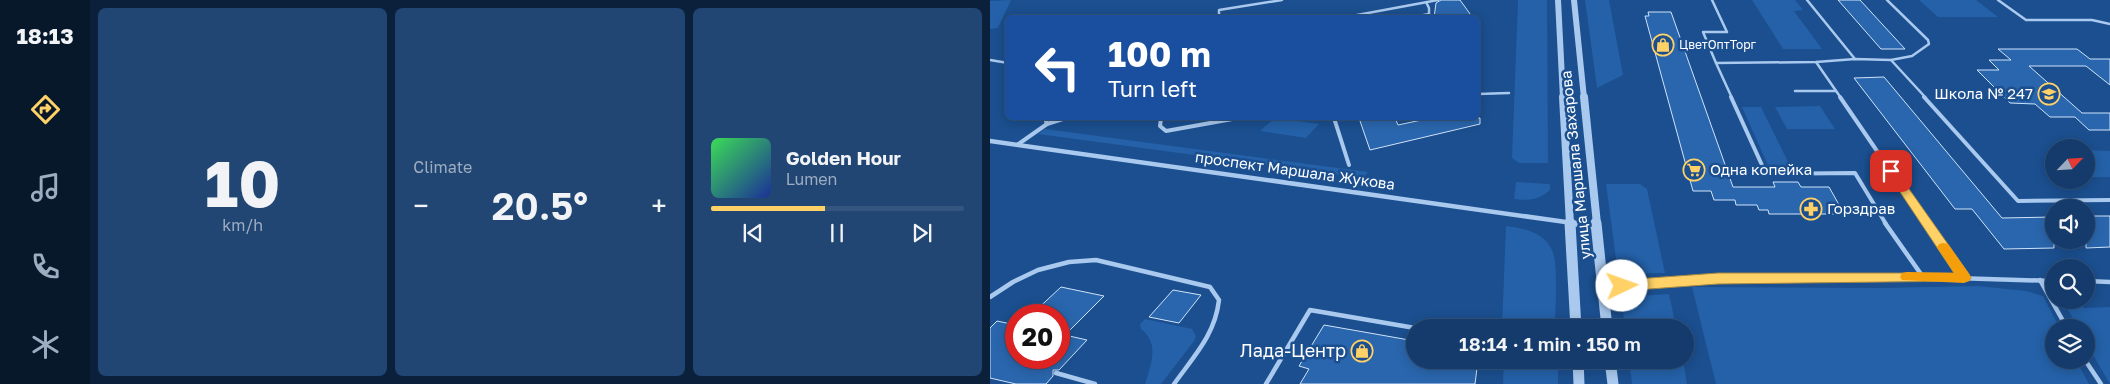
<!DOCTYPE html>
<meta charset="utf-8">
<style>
:root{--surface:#143b6b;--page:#214673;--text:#f1f3f6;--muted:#9dadc1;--line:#33557e;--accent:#ffd166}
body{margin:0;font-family:"Golos Text",sans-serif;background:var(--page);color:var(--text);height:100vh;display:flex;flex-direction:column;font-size:19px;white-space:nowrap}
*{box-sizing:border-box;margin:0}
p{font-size:16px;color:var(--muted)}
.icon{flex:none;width:28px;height:28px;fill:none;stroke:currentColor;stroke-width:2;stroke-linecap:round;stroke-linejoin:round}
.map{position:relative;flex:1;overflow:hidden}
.details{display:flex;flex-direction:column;gap:8px;padding:8px;background:#0b203b;width:900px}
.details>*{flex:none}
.banner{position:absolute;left:15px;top:15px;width:475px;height:105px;border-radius:8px;box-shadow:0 2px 12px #0003,0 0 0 1px var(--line);background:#1a4fa0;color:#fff;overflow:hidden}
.needle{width:32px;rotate:65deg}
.controls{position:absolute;left:1055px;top:139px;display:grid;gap:10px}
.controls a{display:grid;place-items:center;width:50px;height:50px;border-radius:50%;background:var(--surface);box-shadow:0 2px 12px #0003,0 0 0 1px var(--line);font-size:25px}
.speed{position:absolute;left:15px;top:304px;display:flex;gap:10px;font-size:25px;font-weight:700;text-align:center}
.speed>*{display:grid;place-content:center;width:65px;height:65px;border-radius:50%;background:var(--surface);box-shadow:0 2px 12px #0003,0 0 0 1px var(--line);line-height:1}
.speed .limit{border:8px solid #d22;background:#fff;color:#111}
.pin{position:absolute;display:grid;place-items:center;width:42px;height:42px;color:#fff;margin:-21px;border-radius:10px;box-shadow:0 2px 8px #0006}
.me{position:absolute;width:55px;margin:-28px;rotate:87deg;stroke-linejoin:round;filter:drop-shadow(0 0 4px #0008)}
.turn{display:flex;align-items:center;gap:18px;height:105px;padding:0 20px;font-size:22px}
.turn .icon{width:65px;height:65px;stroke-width:2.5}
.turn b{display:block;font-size:35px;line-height:42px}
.big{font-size:38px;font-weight:600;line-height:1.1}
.details .widget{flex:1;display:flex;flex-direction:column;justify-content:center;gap:8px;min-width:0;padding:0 18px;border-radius:8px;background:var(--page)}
.details .dial{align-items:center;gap:0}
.dial b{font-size:65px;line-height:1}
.song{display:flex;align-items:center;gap:15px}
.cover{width:60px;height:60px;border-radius:8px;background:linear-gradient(135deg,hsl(130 70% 55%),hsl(230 70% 35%))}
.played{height:5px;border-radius:2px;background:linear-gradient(90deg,var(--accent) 45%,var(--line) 45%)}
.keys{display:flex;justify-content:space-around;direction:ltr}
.heat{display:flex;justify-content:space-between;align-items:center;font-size:28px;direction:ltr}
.details .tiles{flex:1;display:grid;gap:8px;grid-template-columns:repeat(3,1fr)}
.trip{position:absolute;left:416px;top:319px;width:288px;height:50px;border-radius:25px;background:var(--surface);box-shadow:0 2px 12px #0003,0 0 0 1px var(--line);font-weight:600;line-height:50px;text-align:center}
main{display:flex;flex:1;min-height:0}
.menu{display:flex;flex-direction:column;width:90px;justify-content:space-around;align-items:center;background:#08182b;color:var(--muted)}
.menu .icon{width:35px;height:35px}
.menu .selected{color:var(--accent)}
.menu b{font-size:22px;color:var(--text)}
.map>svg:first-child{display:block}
.green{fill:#2461a8}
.building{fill:#2a66ad;stroke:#cfe3fa}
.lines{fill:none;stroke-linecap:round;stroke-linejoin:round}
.service-far2{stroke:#a9c9ee;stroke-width:2.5}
.service-far1{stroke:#a9c9ee;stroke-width:4}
.service{stroke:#a9c9ee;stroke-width:4.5}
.minor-far1{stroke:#a9c9ee;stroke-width:4.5}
.minor{stroke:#a9c9ee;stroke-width:6}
.tertiary-far2{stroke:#a9c9ee;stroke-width:6}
.tertiary-far1{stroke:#a9c9ee;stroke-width:8}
.tertiary{stroke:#a9c9ee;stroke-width:11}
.route{fill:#ffd166;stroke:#a68842}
.slow{fill:#f59e0b}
.labels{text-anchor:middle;stroke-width:5;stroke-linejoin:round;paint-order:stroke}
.far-poi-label{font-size:12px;fill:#fff;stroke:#1b4f8f;text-anchor:start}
.poi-label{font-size:15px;fill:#fff;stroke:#1b4f8f;text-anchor:start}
.street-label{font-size:15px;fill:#fff;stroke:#1b4f8f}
.near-poi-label{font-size:18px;fill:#fff;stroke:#1b4f8f;text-anchor:end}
</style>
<main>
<nav class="menu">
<b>18:13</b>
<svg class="icon selected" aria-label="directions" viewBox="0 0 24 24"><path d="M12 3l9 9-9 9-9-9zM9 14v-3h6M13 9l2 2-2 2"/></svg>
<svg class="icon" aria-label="music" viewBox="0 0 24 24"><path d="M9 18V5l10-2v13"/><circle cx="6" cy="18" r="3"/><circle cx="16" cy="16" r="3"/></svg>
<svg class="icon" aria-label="phone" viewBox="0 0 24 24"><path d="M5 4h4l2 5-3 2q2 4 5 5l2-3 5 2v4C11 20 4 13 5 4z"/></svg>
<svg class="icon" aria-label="climate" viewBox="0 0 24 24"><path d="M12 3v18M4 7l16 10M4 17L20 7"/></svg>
</nav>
<section class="details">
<div class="tiles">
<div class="widget dial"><b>10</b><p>km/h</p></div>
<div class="widget"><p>Climate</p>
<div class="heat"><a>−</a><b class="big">20.5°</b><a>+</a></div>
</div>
<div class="widget">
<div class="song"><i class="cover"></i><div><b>Golden Hour</b><p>Lumen</p></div></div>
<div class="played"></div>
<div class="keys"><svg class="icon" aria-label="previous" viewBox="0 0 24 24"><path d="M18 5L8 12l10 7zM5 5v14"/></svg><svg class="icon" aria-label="pause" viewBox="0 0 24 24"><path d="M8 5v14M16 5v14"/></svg><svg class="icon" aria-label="next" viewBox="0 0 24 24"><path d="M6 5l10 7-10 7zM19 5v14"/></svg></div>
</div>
</div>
</section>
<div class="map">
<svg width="1120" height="384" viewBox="0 0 1120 384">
<rect width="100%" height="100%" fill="#1b4f8f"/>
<!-- green -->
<g class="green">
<path d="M21 0 8 28 0 29V1Z"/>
<path d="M528 0H557L558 163H529L522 158Z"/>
<path d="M595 0H619L633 75 607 88Z"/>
<path d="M762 0H805L813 10 804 11 832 49H793Z"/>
<path d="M929 0H986L1008 17H948Z"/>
<path d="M830 106 845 129H797L785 107Z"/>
<path d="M752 107H771L802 170H780Z"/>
<path d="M285 118H286L329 124 316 138 270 131Z"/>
<path d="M55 129 378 172 374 178 48 134Z"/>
<path d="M1096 150 1120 151V177H1096Z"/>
<path d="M526 182 560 184V190C549 200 538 201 524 199Z"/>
<path d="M616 184H650L657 189 675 273 628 274Z"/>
<path d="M516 226C533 228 554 232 562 250 569 264 565 310 565 327H512Z"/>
<path d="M988 286 1036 291 1053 296 1069 327 1064 328V360H1086L1099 384H726L702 287 891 288Z"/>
<path d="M679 294 686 327H635L631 297Z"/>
<path d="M1072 300H1086L1094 308 1120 307V384L1096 343V328L1088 327Z"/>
<path d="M155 319 202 329 206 336 204 341 171 384H155C161 364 170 344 151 329L150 324Z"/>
<path d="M514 360H556L568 369V384H513Z"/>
<path d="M639 360H693L697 384H642Z"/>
</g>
<!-- building -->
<g class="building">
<path d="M451 0H470L483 18H444L446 3Z"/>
<path d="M848 0H870L915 49H891Z"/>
<path d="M658 12H681L743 187H785L783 182H808L811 187H839L852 210H842L844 214H779L778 210H769L767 205H746L745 200H724L721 191H703L655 16H659Z"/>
<path d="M1008 49H1087L1100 59H1120V85L1096 66H1039L1092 113H1120V130H1099L1085 117H1060L1045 104 1020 103 987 70H1009L999 60H1021Z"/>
<path d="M894 77 1012 218 1064 217V248L1014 249 982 209H965L864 78Z"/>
<path d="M369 118H405L408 125 441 118H490V124L380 150Z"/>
<path d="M1096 216H1120V247L1096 248Z"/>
<path d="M71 287 114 296 75 335 97 340 69 370H63V376L56 384H26L0 378V328L7 321 26 325V358H69V315H41Z"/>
<path d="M183 290 211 295 189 323 159 317Z"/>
<path d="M334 325 425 341V360H488L485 384H310L319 369 309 366Z"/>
</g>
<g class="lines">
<!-- service-far2 -->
<g class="service-far2">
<path d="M722 0 737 32H713L726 63"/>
<path d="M817 0 865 59"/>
<path d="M897 0 938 40 939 44 922 56 901 60"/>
<path d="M1008 0 1036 20H1102L1120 24"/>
<path d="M436 2 439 8V18"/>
<path d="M229 18V10L292 0"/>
<path d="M351 18 448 0"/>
<path d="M418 18 439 14"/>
<path d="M0 60 18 63"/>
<path d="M826 62 851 98"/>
<path d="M805 91H846"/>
<path d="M488 94 519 93"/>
<path d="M742 98 726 63 826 62 865 59 901 60 936 98"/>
</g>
<!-- service-far1 -->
<g class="service-far1">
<path d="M741 97 776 174 865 173 896 224"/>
<path d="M850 97 937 224"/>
<path d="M934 97 1028 201 1120 200"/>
<path d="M171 118 170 126 176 131 248 118"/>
<path d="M344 118 359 165"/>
<path d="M57 124 76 118"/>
<path d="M27 145 57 124 55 118"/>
</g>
<!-- service -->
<g class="service">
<path d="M895 223 933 277"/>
<path d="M936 223 974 278"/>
<path d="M1050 280 1077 328"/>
<path d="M1096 281 1120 282"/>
<path d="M614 287 729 278 933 277 1064 281"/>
<path d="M0 297 23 282 48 270 79 262 106 260 220 287 229 300C225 335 204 356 184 384"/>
<path d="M1095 360 1111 384"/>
<path d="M66 373 105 384"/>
<path d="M276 384 320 310 425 328"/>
</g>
<!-- minor-far1 -->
<path class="minor-far1" d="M0 141 590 224"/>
<!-- minor -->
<path class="minor" d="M581 223 606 226"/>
<!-- tertiary-far2 -->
<g class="tertiary-far2">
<path d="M568 0 573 98"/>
<path d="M584 0 594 98"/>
</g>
<!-- tertiary-far1 -->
<g class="tertiary-far1">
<path d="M573 97 580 224"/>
<path d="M594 97 607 224"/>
</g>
<!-- tertiary -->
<g class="tertiary">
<path d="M580 223 586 328"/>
<path d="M606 223 617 328"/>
<path d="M588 360 589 384"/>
<path d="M620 360 623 384"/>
</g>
</g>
<!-- route -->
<path class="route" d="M901 168 905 169 979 274 981 278 979 281 728 284 632 291 627 289 625 286 627 282 632 280 728 273H964L896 171Z"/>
<!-- slow -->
<path class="slow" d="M953 243 958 244 979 274 981 278 979 281 974 283 912 280 910 277 912 273 917 272 964 273 947 247 949 244Z"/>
<!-- icons -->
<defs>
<g id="shop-ring" transform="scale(1.125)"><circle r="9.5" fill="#1b4f8f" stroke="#ffd166" stroke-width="1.5"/><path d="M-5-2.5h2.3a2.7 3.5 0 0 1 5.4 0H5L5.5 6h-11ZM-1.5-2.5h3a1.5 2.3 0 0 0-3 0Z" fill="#ffd166"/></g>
<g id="school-ring" transform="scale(1.125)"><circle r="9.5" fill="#1b4f8f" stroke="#ffd166" stroke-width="1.5"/><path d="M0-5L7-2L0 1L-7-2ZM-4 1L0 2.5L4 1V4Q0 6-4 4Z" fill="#ffd166"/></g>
<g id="supermarket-ring" transform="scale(1.125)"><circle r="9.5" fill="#1b4f8f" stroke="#ffd166" stroke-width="1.5"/><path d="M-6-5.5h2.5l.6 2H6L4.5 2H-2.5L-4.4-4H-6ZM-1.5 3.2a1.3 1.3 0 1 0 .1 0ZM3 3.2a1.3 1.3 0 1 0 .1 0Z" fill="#ffd166"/></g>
<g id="pharmacy-ring" transform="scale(1.125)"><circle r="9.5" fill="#1b4f8f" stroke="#ffd166" stroke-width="1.5"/><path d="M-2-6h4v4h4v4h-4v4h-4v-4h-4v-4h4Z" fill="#ffd166"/></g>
</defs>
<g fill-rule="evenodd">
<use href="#shop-ring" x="673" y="45"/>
<use href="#school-ring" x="1059" y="94"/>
<use href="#supermarket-ring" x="704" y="170"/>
<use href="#pharmacy-ring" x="821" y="209"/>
<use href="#shop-ring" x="372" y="351"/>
</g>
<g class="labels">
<!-- far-poi labels -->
<g class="far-poi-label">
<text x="689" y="49">ЦветОптТорг</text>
</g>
<!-- poi labels -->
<g class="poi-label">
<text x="1043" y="99" text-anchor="end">Школа № 247</text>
<text x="720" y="175">Одна копейка</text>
<text x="837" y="214">Горздрав</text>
</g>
<!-- street labels -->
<g class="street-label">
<text transform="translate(586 165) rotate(-96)" y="5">улица Маршала Захарова</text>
<text transform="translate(305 171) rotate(8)" y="5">проспект Маршала Жукова</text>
</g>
<!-- near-poi labels -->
<g class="near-poi-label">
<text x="356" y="357">Лада-Центр</text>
</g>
</g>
</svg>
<div class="controls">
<a><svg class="needle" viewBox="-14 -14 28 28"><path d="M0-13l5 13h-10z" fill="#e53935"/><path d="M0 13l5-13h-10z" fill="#9dadc1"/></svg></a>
<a><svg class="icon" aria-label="sound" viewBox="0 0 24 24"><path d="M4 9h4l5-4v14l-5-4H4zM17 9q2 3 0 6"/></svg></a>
<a><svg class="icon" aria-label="search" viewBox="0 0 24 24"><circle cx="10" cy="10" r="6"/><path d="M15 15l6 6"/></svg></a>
<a><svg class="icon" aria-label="layers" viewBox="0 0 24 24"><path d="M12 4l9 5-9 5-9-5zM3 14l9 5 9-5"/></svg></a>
</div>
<div class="speed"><div class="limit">20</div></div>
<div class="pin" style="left:901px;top:171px;background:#d93025"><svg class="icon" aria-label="arrive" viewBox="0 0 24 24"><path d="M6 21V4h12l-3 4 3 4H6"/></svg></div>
<svg class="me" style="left:632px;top:286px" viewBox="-20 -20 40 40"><circle r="19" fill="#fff"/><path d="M0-13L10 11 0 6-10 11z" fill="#ffd166"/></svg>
<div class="trip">18:14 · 1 min · 150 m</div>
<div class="banner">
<div class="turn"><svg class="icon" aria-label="left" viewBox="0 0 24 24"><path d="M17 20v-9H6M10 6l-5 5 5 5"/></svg><div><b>100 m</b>Turn left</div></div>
</div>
</div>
</main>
